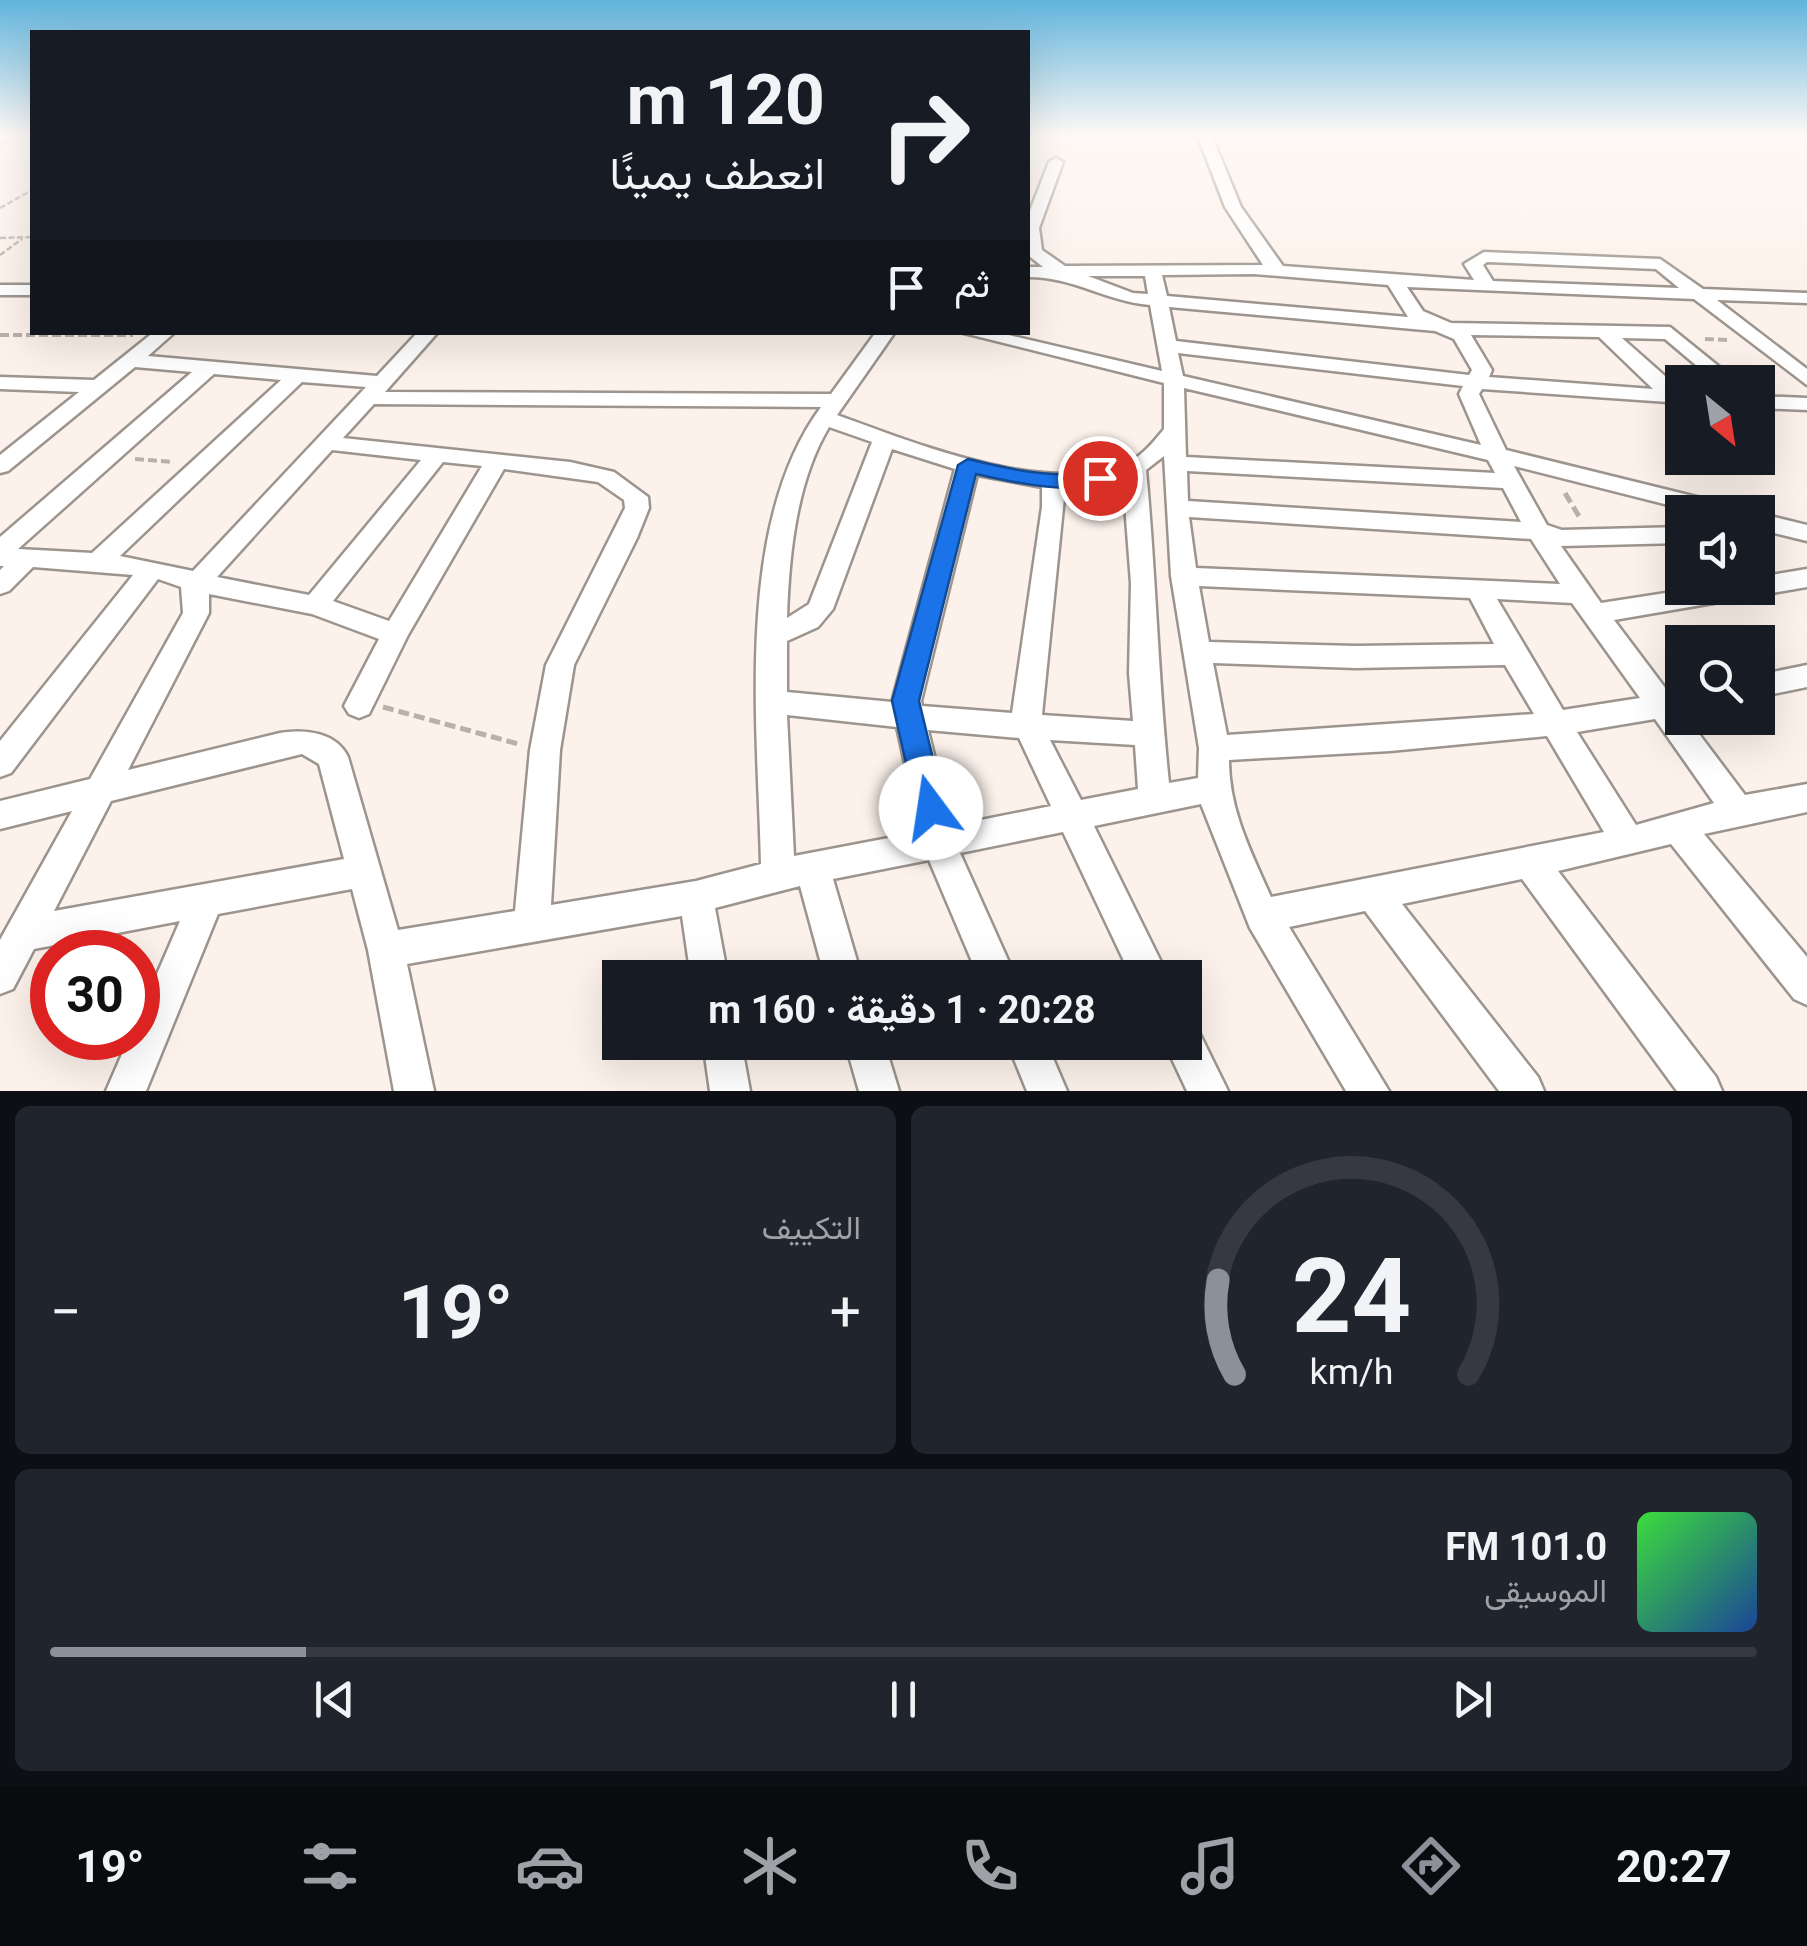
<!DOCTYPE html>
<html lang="ar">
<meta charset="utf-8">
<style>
:root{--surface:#171b24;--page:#20242c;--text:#f1f3f6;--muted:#9ea1a6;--line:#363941;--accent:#8c9099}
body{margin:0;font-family:Roboto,Vazirmatn,sans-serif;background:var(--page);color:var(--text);direction:rtl;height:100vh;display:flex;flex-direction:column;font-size:38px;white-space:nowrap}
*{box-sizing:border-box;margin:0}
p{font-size:32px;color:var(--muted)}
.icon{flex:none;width:55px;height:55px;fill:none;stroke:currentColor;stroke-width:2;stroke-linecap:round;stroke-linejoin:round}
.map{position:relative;height:1091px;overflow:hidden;direction:ltr}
.sheet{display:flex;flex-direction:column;gap:15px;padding:15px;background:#0d0f14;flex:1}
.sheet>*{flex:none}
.hud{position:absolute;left:30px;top:30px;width:1000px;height:305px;border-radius:0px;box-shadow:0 10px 40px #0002;direction:rtl;background:#171b24;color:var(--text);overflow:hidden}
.needle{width:65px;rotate:150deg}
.buttons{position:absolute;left:1665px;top:365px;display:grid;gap:20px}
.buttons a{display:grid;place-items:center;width:110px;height:110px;border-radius:0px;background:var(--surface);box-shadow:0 10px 40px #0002;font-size:50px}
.speed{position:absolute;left:30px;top:930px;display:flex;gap:20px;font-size:50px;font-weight:700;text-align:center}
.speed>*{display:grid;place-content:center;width:130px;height:130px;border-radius:50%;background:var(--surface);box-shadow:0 10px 40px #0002;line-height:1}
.speed .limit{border:15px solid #d22;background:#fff;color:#111}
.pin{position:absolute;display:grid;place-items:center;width:85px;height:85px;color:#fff;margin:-42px;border:5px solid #fff;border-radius:50%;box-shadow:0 2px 10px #0007}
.me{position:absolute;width:110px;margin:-55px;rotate:346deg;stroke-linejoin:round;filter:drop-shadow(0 0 8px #0008)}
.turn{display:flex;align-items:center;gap:35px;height:210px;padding:0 40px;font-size:45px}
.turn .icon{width:130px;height:130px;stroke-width:2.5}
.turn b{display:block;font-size:70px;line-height:85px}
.then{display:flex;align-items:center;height:95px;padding:0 40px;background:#0003;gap:20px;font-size:38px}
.big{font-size:75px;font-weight:700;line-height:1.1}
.sheet .tile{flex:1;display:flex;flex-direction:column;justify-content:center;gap:15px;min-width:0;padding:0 35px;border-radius:15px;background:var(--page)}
.sheet .dial{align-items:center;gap:0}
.dial svg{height:260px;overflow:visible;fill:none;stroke:var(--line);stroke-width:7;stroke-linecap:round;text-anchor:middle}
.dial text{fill:var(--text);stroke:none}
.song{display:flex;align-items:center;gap:30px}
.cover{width:120px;height:120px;border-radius:15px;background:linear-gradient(135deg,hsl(120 70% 55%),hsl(220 70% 35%))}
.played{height:10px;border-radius:5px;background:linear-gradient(90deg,var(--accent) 15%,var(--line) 15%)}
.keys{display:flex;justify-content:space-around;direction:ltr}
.heat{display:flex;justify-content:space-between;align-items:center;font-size:55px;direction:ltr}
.sheet .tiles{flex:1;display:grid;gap:15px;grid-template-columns:1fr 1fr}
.tile:last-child{grid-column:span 2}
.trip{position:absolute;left:602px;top:960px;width:600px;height:100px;border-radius:0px;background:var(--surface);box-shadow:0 10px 40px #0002;font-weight:700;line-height:100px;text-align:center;direction:rtl}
.tab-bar{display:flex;height:160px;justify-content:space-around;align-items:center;background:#090b0e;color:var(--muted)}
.tab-bar .icon{width:70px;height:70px}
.tab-bar .current{color:var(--accent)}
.tab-bar b{font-size:45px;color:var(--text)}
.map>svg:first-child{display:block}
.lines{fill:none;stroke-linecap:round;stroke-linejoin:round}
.minor-casing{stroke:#9c948d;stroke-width:5}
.path-far2{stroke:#b8b0aa;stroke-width:2.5;stroke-dasharray:6 2.5;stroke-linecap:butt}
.path-far1{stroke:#b8b0aa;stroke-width:4;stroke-dasharray:9 4;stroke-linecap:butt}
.path{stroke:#b8b0aa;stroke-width:5;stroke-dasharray:11 5;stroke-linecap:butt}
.minor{fill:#fff;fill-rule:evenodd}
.route{fill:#1a73e8;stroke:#114b97;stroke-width:2.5}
</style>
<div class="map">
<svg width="1807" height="1091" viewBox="0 0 1807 1091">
<rect width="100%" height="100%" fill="#fcf2eb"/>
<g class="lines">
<!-- minor casing -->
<g class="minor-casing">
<g id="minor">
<path d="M1197 134H1211L1241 207 1283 266 1474 280 1464 264 1484 252 1660 259 1703 289 1807 293V303L1717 300 1807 369V385L1694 299 1407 287 1423 311 1451 323 1670 327 1738 382H1716L1665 339 1622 338 1682 391V403L1482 389 1479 394 1506 450 1725 504 1737 512H1696L1514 466 1547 525 1562 530 1682 527V543L1561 546 1601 603 1698 588H1758V577L1807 569V587L1614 620 1669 693 1682 691V718H1687L1745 795 1807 784V812L1704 834 1807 957V1005L1794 999 1671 844 1558 871 1716 1077 1722 1091H1677L1522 879 1402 904 1538 1077 1544 1091H1499L1365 911 1289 927 1389 1091H1346L1250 928 1201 804 1094 826 1169 978H1132L1063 832 960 853 1016 978H979L929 860 833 879 862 978H825L800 886 715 908 728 978H691L682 916 407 964 434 1091H394L368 950 352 889 218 914 146 1091H106L129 1038H138V1018L180 921 34 949 13 989 0 994V940L72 811 0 829V801L90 779 183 613 181 587 158 579 11 773 0 777V741L133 575 33 567 9 591 0 594V570L4 566H0V537L192 372 135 367 8 471 0 473V455L79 392 0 389V377L94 380 154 332H175L148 356 377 376 418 332H438L385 392 831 394 876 332H895L837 415C913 442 1060 504 1137 457 1147 450 1156 439 1164 429V383L960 332H996L1162 371 1150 305C1105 301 1074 277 1028 277V267H1043L1028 255V216L1049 162 1056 158 1063 162 1039 228 1042 250 1065 266 1263 265 1225 207ZM1487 262 1656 269 1679 288 1493 281 1483 265ZM1254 274 1388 285 1408 317 1167 296 1162 275ZM1088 276H1145L1148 294 1133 293ZM1169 307 1435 331 1454 339 1472 370 1469 375 1176 341ZM1471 335 1599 337 1653 389 1489 377 1492 370ZM1178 353 1463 386 1459 394 1481 445 1183 376ZM214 374 281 380 92 553 18 549ZM302 382 366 387 193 571 120 556ZM1184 388 1488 460 1495 473 1186 457ZM374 404 821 407C734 525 758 724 761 864L696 881 551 905 560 750 574 665 637 538 649 508 648 497 614 472 570 462 343 438ZM829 427 872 442 809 604 787 618C789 556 796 482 829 427ZM892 449 955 469 892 702 787 692V641L818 627 833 609ZM332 450 421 460 309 595 217 577ZM1164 456 1171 576 1199 748 1198 778 1169 783C1158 679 1156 575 1146 470ZM443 462 482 466 389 621 333 601ZM504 469 598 482 624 500 625 508 546 665 530 750 515 911 398 930 348 757C336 732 305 729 280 733L128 770 209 613V594L312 614 379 639 344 706 349 714 359 718 369 714 408 635ZM1187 471 1503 488 1521 522 1188 501ZM977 475 1042 487V507L1012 713 922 706 921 701ZM1123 479 1131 583 1129 673 1133 721 1042 715 1065 488ZM1189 517 1531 539 1560 584 1196 568ZM1199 586 1470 598 1494 644 1356 646 1209 642ZM1497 599 1572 603 1640 698 1563 710ZM1213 663 1356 668 1505 665 1534 714 1227 735ZM787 715 897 727 920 832 794 856ZM1655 719 1714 803 1636 825 1577 732ZM928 730 1019 738 1051 806 951 826ZM1547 736 1604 832 1271 897C1251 852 1229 810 1229 760L1390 751ZM1050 740 1135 745 1138 789 1081 800ZM302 754 319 764 344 859 54 911 111 801Z"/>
<rect x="0" y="285" width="32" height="10"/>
<path d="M1758 396 1807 398V410L1758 408Z"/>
<path d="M1758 513 1807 525V541L1758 529Z"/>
<path d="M1807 665V687L1758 697V675Z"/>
<path d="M1185 1023 1197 1028 1228 1091H1187L1164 1042H1185Z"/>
<path d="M703 1042H741L750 1091H710Z"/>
<path d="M845 1042H884L899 1091H859Z"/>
<path d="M1007 1042H1046L1067 1091H1027Z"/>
</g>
</g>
<!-- path-far2 -->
<g class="path-far2">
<path d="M0 145 20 134"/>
<path d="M0 208 32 190"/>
<path d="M0 238 32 237"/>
<path d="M0 255 22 239"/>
</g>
<!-- path-far1 -->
<g class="path-far1">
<path d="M0 335H133"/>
<path d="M1705 339 1729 340"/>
<path d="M135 459 174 462"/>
</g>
<!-- path -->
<g class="path">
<path d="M1565 493 1580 518"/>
<path d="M383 707 522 745"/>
</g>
<!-- minor -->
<use href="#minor" class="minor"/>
</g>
<!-- sky -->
<linearGradient id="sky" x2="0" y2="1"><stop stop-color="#61b4dc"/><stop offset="0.47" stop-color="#fef9f6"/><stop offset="1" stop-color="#fef9f6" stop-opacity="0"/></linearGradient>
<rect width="1807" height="287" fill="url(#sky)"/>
<!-- route -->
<path class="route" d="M968 459C1001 467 1038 476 1073 474 1087 473 1100 468 1111 478 1088 499 1006 481 976 474L919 701 945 808 941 817 931 821 920 817 916 808 892 701 958 465Z"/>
</svg>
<div class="buttons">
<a><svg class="needle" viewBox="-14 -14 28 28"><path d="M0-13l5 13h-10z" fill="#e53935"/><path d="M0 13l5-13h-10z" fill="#9ea1a6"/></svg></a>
<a><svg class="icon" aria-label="sound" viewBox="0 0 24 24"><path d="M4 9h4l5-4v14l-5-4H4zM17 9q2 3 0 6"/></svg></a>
<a><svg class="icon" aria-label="search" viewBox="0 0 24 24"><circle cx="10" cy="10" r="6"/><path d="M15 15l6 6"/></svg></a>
</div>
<div class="speed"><div class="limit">30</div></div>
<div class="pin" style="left:1100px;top:478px;background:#d93025"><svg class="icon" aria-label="arrive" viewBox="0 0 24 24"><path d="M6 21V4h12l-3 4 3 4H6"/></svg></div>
<svg class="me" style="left:931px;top:808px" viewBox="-20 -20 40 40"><circle r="19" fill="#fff"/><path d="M0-13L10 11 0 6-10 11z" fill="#1a73e8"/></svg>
<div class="trip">20:28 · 1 دقيقة · 160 m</div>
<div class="hud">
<div class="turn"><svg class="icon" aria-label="right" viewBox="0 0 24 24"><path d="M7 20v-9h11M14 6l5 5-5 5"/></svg><div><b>120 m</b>انعطف يمينًا</div></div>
<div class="then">ثم<svg class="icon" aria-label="arrive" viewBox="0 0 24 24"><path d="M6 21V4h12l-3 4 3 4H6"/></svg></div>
</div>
</div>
<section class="sheet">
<div class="tiles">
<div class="tile dial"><svg viewBox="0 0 100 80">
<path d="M14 69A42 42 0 1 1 86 69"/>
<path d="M14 69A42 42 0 0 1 9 40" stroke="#8c9099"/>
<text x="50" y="56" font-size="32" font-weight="700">24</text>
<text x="50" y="72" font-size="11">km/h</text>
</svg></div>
<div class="tile"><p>التكييف</p>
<div class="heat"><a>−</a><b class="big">19°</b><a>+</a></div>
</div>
<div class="tile">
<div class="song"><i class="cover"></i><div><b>101.0 FM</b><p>الموسيقى</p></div></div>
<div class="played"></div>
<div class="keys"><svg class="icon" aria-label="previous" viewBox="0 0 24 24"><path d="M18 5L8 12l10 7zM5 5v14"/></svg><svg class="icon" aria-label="pause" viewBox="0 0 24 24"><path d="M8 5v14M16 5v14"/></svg><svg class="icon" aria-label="next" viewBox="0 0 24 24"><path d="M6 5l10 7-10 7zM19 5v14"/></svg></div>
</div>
</div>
</section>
<nav class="tab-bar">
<b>20:27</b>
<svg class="icon current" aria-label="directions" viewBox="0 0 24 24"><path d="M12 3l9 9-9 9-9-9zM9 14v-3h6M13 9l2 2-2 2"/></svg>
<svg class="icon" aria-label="music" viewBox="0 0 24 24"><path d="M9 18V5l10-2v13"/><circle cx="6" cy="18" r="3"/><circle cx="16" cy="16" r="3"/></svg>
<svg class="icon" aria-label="phone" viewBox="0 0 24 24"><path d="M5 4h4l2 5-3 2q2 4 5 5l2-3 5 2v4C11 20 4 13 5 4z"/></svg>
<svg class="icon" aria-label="climate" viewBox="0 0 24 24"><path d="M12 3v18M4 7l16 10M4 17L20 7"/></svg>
<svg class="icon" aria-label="car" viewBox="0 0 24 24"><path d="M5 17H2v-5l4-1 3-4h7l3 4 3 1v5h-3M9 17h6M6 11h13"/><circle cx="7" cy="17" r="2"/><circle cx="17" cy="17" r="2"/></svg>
<svg class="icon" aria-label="filters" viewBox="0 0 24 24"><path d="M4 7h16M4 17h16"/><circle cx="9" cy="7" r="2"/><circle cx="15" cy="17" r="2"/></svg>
<b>19°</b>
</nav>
